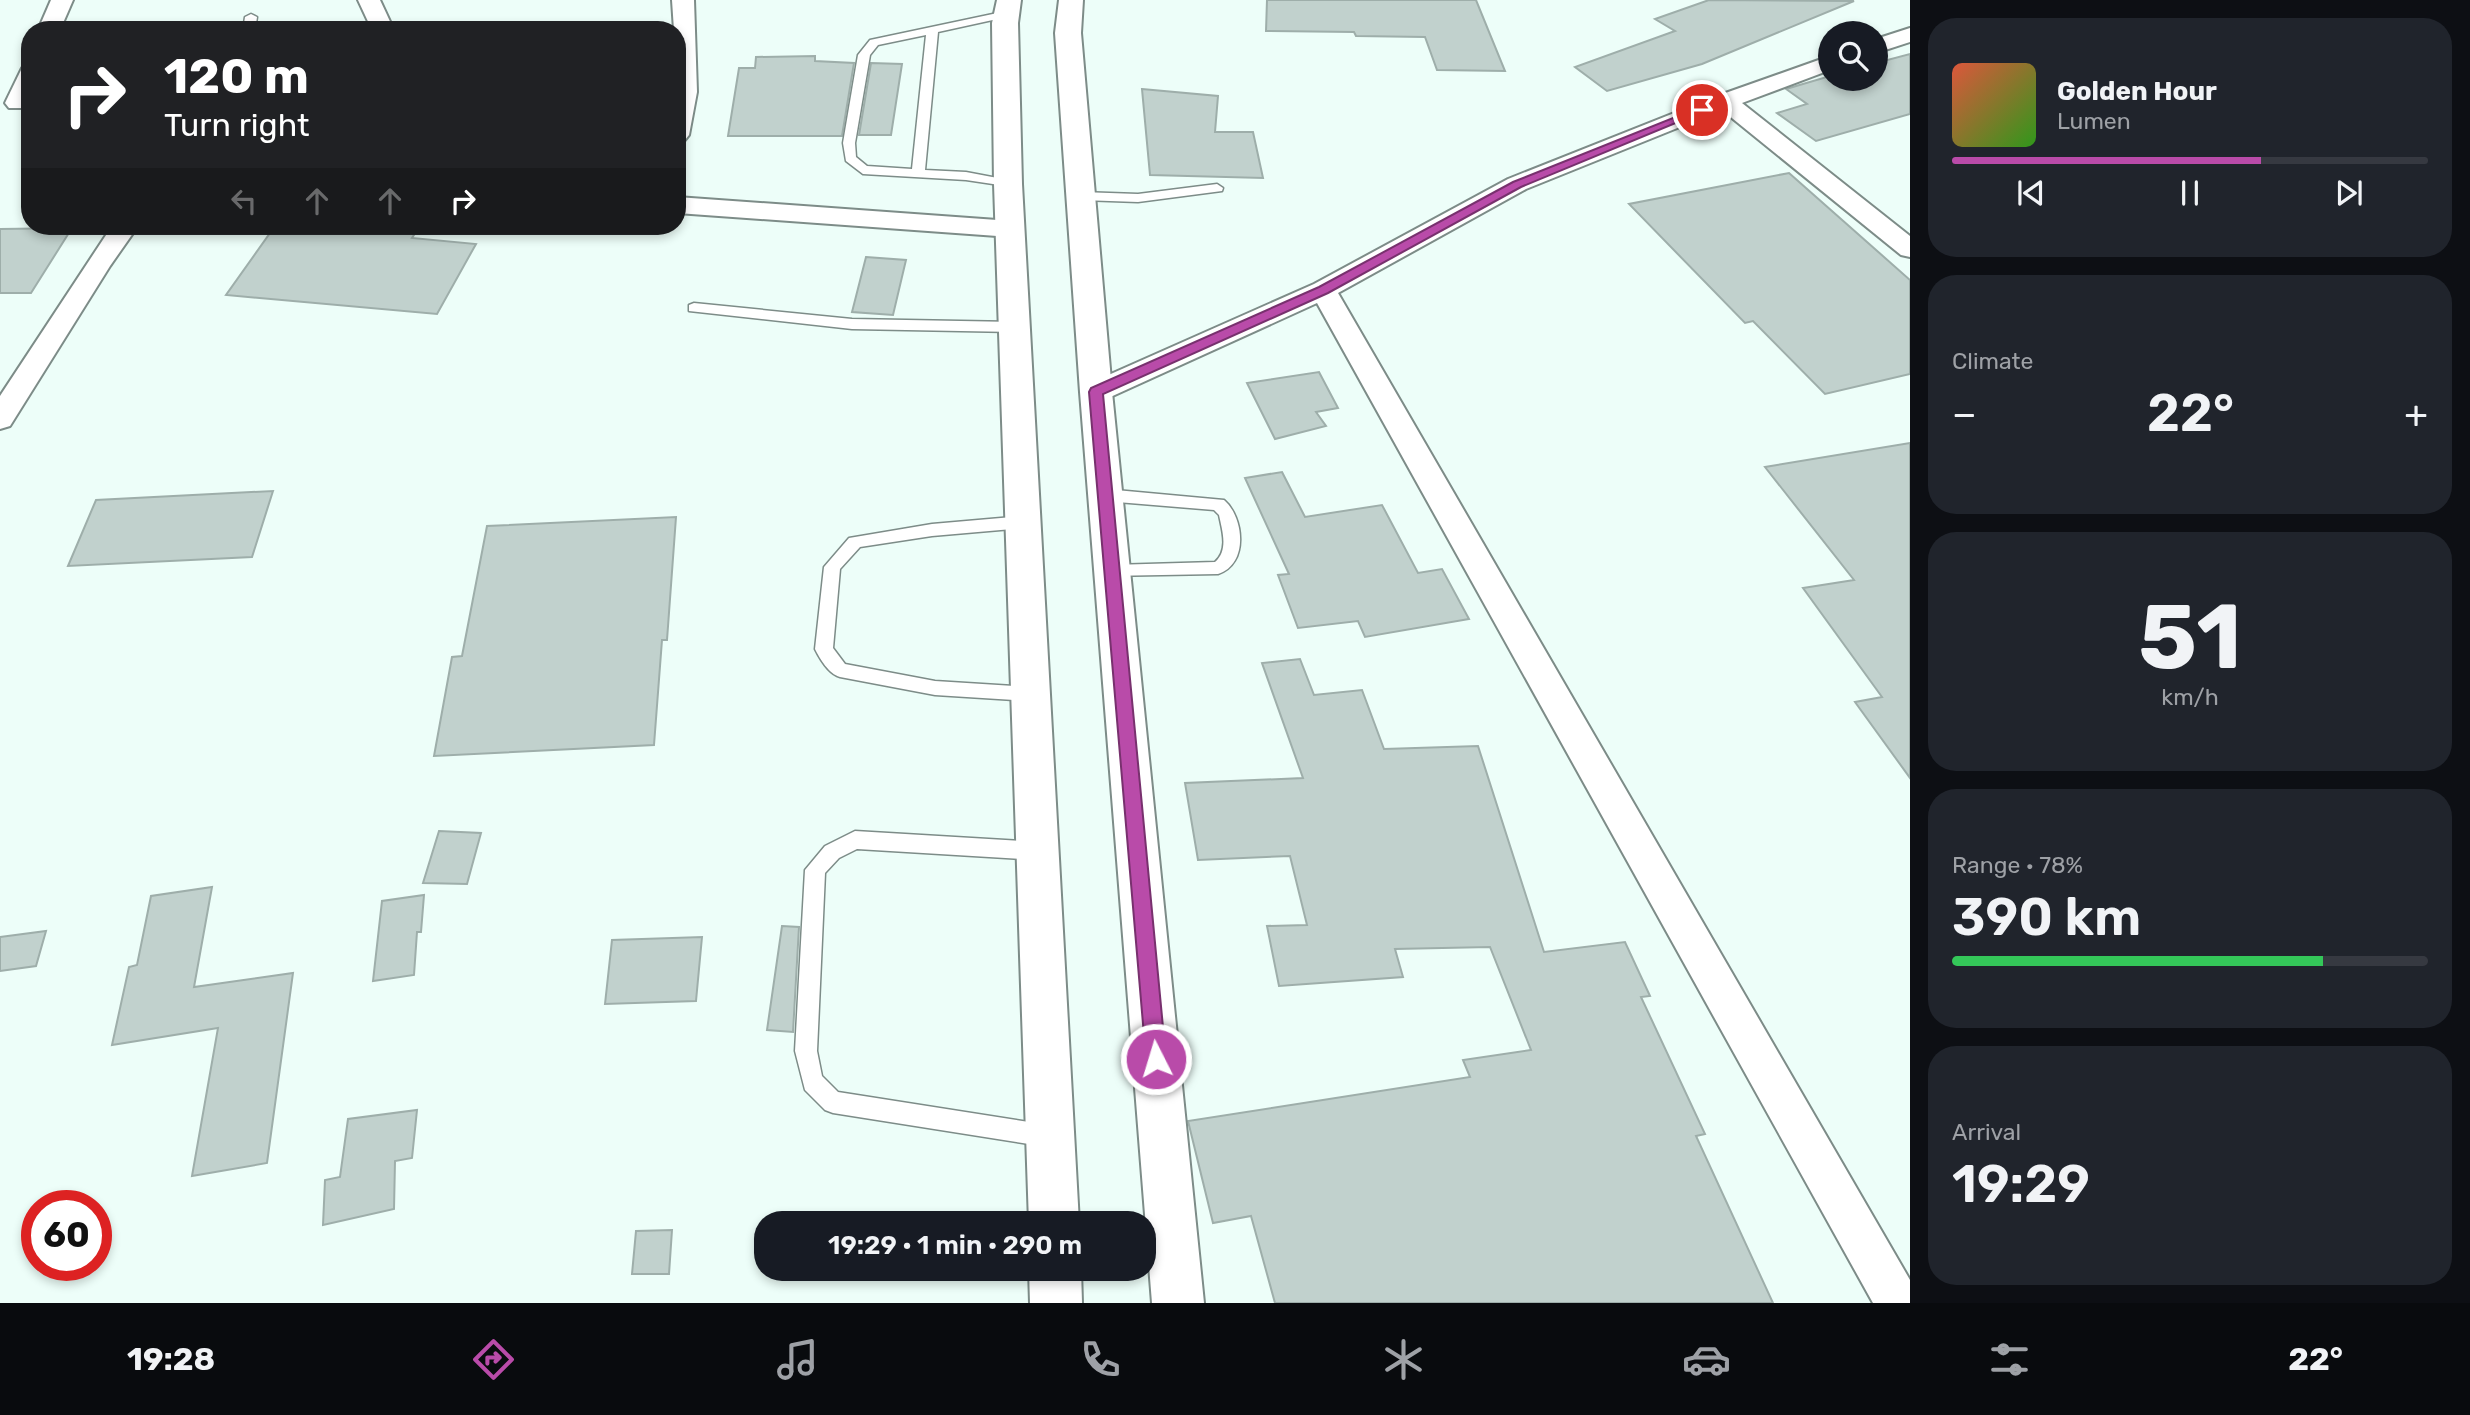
<!DOCTYPE html>
<meta charset="utf-8">
<style>
:root{--surface:#171b24;--page:#20242c;--text:#f1f3f6;--muted:#9ea1a6;--line:#363941;--accent:#b94ba9}
body{margin:0;font-family:Rubik,sans-serif;background:var(--page);color:var(--text);height:100vh;display:flex;flex-direction:column;font-size:26px;white-space:nowrap}
*{box-sizing:border-box;margin:0}
p{font-size:23px;color:var(--muted)}
.icon{flex:none;width:38px;height:38px;fill:none;stroke:currentColor;stroke-width:2;stroke-linecap:round;stroke-linejoin:round}
.map{position:relative;flex:1;overflow:hidden}
.drawer{display:flex;flex-direction:column;gap:18px;padding:18px;background:#0d0f14;width:560px}
.drawer>*{flex:none}
.top-card{position:absolute;left:21px;top:21px;width:665px;height:214px;border-radius:28px;box-shadow:0 4px 10px #0003;background:#202124;color:#fff;overflow:hidden}
.controls{position:absolute;left:1818px;top:21px;display:grid;gap:14px}
.controls a{display:grid;place-items:center;width:70px;height:70px;border-radius:50%;background:var(--surface);box-shadow:0 4px 10px #0003;font-size:35px}
.speed{position:absolute;left:21px;top:1190px;display:flex;gap:14px;font-size:35px;font-weight:700;text-align:center}
.speed>*{display:grid;place-content:center;width:91px;height:91px;border-radius:50%;background:var(--surface);box-shadow:0 4px 10px #0003;line-height:1}
.speed .limit{border:10px solid #d22;background:#fff;color:#111}
.pin{position:absolute;display:grid;place-items:center;width:60px;height:60px;color:#fff;margin:-30px;border:4px solid #fff;border-radius:50%;box-shadow:0 2px 7px #0007}
.me{position:absolute;width:77px;margin:-38px;rotate:355deg;stroke-linejoin:round;filter:drop-shadow(0 0 5px #0008)}
.turn{display:flex;align-items:center;gap:24px;height:147px;padding:0 28px;font-size:32px}
.turn .icon{width:91px;height:91px;stroke-width:2.5}
.turn b{display:block;font-size:49px;line-height:60px}
.lanes{display:flex;align-items:center;height:66px;padding:0 28px;background:#0003;justify-content:center;gap:35px;direction:ltr}
.lanes .off{opacity:.35}
.big{font-size:52px;font-weight:600;line-height:1.1}
.drawer .card{flex:1;display:flex;flex-direction:column;justify-content:center;gap:10px;min-width:0;padding:0 24px;border-radius:28px;background:var(--page)}
.drawer .dial{align-items:center;gap:0}
.dial b{font-size:91px;line-height:1}
.song{display:flex;align-items:center;gap:21px}
.cover{width:84px;height:84px;border-radius:10px;background:linear-gradient(135deg,hsl(10 70% 55%),hsl(110 70% 35%))}
.played{height:7px;border-radius:4px;background:linear-gradient(90deg,var(--accent) 65%,var(--line) 65%)}
.keys{display:flex;justify-content:space-around;direction:ltr}
.heat{display:flex;justify-content:space-between;align-items:center;font-size:38px;direction:ltr}
.charge{height:10px;border-radius:5px;background:linear-gradient(90deg,#34c759 78%,var(--line) 0)}
.trip{position:absolute;left:754px;top:1211px;width:402px;height:70px;border-radius:28px;background:var(--surface);box-shadow:0 4px 10px #0003;font-weight:600;line-height:70px;text-align:center}
.tabs{display:flex;height:112px;justify-content:space-around;align-items:center;background:#090b0e;color:var(--muted)}
.tabs .icon{width:49px;height:49px}
.tabs .on{color:var(--accent)}
.tabs b{font-size:32px;color:var(--text)}
main{display:flex;flex:1;min-height:0}
.map>svg:first-child{display:block}
.building{fill:#c1d1cd;stroke:#9eaeaa;stroke-width:2}
.lines{fill:none;stroke-linecap:round;stroke-linejoin:round}
.lane-casing{stroke:#7d8c88;stroke-width:3}
.street-casing{stroke:#7d8c88;stroke-width:4}
.primary-casing{stroke:#7d8c88;stroke-width:4}
.lane{fill:#fff;fill-rule:evenodd}
.street{fill:#fff;fill-rule:evenodd}
.primary{fill:#fff;fill-rule:evenodd}
.route{fill:#b94ba9;stroke:#78316e;stroke-width:2}
</style>
<main>
<div class="map">
<svg width="1910" height="1303" viewBox="0 0 1910 1303">
<rect width="100%" height="100%" fill="#edfef9"/>
<!-- building -->
<g class="building">
<path d="M1267 0H1476L1505 71 1437 70 1425 37 1356 36 1354 32 1266 31Z"/>
<path d="M1709 0 1854 1 1702 64 1607 91 1575 67 1675 31 1655 19Z"/>
<path d="M1910 54V114L1816 141 1777 113 1807 104 1786 89 1830 76V79H1876V63Z"/>
<path d="M815 56V61L854 63 842 136H728L739 68H755L756 57Z"/>
<path d="M871 63 902 64 891 135H859Z"/>
<path d="M1142 89 1218 96 1215 132H1253L1263 178 1150 175Z"/>
<path d="M1789 173 1910 280V374L1825 394 1753 321 1745 323 1629 204Z"/>
<path d="M275 226 366 228 368 226H420L412 238 476 244 437 314 226 295Z"/>
<path d="M72 228 31 293H0V229Z"/>
<path d="M866 257 906 260 893 315 852 312Z"/>
<path d="M1319 372 1338 408 1316 412 1326 426 1275 439 1247 383Z"/>
<path d="M1910 443V778L1855 702 1882 697 1803 588 1854 580 1765 467Z"/>
<path d="M1282 472 1305 517 1382 505 1418 573 1442 569 1469 619 1365 637 1358 621 1298 628 1278 575 1289 574 1245 478Z"/>
<path d="M273 491 252 557 68 566 96 500Z"/>
<path d="M676 517 667 640H662L654 745 434 756 452 657 462 656 487 526Z"/>
<path d="M1300 659 1314 695 1362 690 1384 749 1478 746 1544 952 1625 942 1650 996 1641 997 1705 1134 1696 1136 1773 1303H1275L1251 1216 1213 1223 1188 1121 1470 1077 1463 1060 1531 1050 1490 947 1395 949 1403 977 1279 986 1267 926 1307 925 1290 856 1198 860 1185 783 1303 778 1262 663Z"/>
<path d="M439 831 481 833 467 884 423 883Z"/>
<path d="M212 887 194 987 293 973 267 1163 192 1176 218 1028 112 1045 129 967 137 965 151 896Z"/>
<path d="M424 895 421 932H417L414 975 373 981 382 901Z"/>
<path d="M782 926 799 927 793 1032 767 1030Z"/>
<path d="M46 931 36 966 0 971V937Z"/>
<path d="M702 937 696 1001 605 1004 612 940Z"/>
<path d="M417 1110 412 1158 395 1161 394 1209 323 1225 325 1180 340 1177 348 1119Z"/>
<path d="M672 1230 669 1274H632L636 1231Z"/>
</g>
<g class="lines">
<!-- lane casing -->
<g class="lane-casing">
<g id="lane">
<path d="M1007 11 1011 12V16L938 32 925 170 966 172 1008 180 1013 181V187L966 180 863 174 846 161 843 143 858 55 870 40ZM926 35 912 169 867 166 856 157 855 143 870 55 878 45Z"/>
<path d="M251 14 257 17 255 30H243L245 17Z"/>
<path d="M1217 184 1223 188 1222 191 1138 202 1081 200 1074 196 1081 192 1138 194Z"/>
<path d="M694 303 852 319 1015 322 1022 327 1015 332 852 329 689 311V305Z"/>
<path d="M1105 489 1224 500C1244 517 1249 564 1218 574L1106 576 1104 571 1106 566 1112 565 1215 562C1229 550 1222 530 1219 515L1214 510 1105 501 1097 495Z"/>
<path d="M1024 516 1032 522 1024 528 932 536 860 547 840 569 833 648 845 664 935 681 1032 687 1038 689 1041 694 1038 699 1032 701 935 695 840 677C829 674 820 659 815 649L824 567 849 538 932 524Z"/>
<path d="M855 831 1038 842 1045 845 1048 851 1045 857 1038 860 857 849 839 858 825 873 817 1051 822 1076 838 1092 1048 1125 1056 1128 1059 1136 1056 1144 1048 1147 833 1113 825 1110 805 1090 795 1051 805 870 825 846Z"/>
</g>
</g>
<!-- street casing -->
<g class="street-casing">
<g id="street">
<path d="M51 0H73L60 30H38Z"/>
<path d="M358 0H380L394 30H372Z"/>
<path d="M672 0H694L697 92 689 135 685 140 677 142V30H674Z"/>
<path d="M1910 28V42L1876 53V39Z"/>
<path d="M1830 56V70L1742 103 1910 236V257L1901 255 1722 110 1526 189 1338 293 1910 1280V1303H1873L1317 303 1106 399 1096 402 1086 399 1082 392 1086 385 1314 284 1508 179 1717 96Z"/>
<path d="M30 66 29 103 25 108H9L5 103 22 68Z"/>
<path d="M677 197 1011 221 1020 223 1024 229 1020 235 1011 237 677 213Z"/>
<path d="M112 226H138L110 266 10 426 0 429V396Z"/>
</g>
</g>
<!-- primary casing -->
<g class="primary-casing">
<g id="primary">
<path d="M997 0H1021L1018 23 1022 184 1079 1223H1029L994 184 992 23Z"/>
<path d="M1059 0H1083L1081 33 1112 392 1204 1303H1152L1080 392 1055 33Z"/>
<path d="M1029 1269H1081L1082 1303H1030Z"/>
</g>
</g>
<!-- lane -->
<use href="#lane" class="lane"/>
<!-- street -->
<use href="#street" class="street"/>
<!-- primary -->
<use href="#primary" class="primary"/>
</g>
<!-- route -->
<path class="route" d="M1698 108 1707 110 1521 187 1328 293 1103 394 1166 1059 1163 1066 1156 1069 1149 1066 1146 1059 1089 392 1091 388 1319 287 1513 182Z"/>
</svg>
<div class="controls">
<a><svg class="icon" aria-label="search" viewBox="0 0 24 24"><circle cx="10" cy="10" r="6"/><path d="M15 15l6 6"/></svg></a>
</div>
<div class="speed"><div class="limit">60</div></div>
<div class="pin" style="left:1702px;top:110px;background:#d93025"><svg class="icon" aria-label="arrive" viewBox="0 0 24 24"><path d="M6 21V4h12l-3 4 3 4H6"/></svg></div>
<svg class="me" style="left:1156px;top:1059px" viewBox="-20 -20 40 40"><circle r="17" fill="#b94ba9" stroke="#fff" stroke-width="3"/><path d="M0-11L8 9 0 5-8 9z" fill="#fff"/></svg>
<div class="trip">19:29 · 1 min · 290 m</div>
<div class="top-card">
<div class="turn"><svg class="icon" aria-label="right" viewBox="0 0 24 24"><path d="M7 20v-9h11M14 6l5 5-5 5"/></svg><div><b>120 m</b>Turn right</div></div>
<div class="lanes"><svg class="icon off" aria-label="left" viewBox="0 0 24 24"><path d="M17 20v-9H6M10 6l-5 5 5 5"/></svg><svg class="icon off" aria-label="ahead" viewBox="0 0 24 24"><path d="M12 20V5M6 11l6-6 6 6"/></svg><svg class="icon off" aria-label="ahead" viewBox="0 0 24 24"><path d="M12 20V5M6 11l6-6 6 6"/></svg><svg class="icon" aria-label="right" viewBox="0 0 24 24"><path d="M7 20v-9h11M14 6l5 5-5 5"/></svg></div>
</div>
</div>
<section class="drawer">
<div class="card">
<div class="song"><i class="cover"></i><div><b>Golden Hour</b><p>Lumen</p></div></div>
<div class="played"></div>
<div class="keys"><svg class="icon" aria-label="previous" viewBox="0 0 24 24"><path d="M18 5L8 12l10 7zM5 5v14"/></svg><svg class="icon" aria-label="pause" viewBox="0 0 24 24"><path d="M8 5v14M16 5v14"/></svg><svg class="icon" aria-label="next" viewBox="0 0 24 24"><path d="M6 5l10 7-10 7zM19 5v14"/></svg></div>
</div>
<div class="card"><p>Climate</p>
<div class="heat"><a>−</a><b class="big">22°</b><a>+</a></div>
</div>
<div class="card dial"><b>51</b><p>km/h</p></div>
<div class="card"><p>Range · 78%</p><b class="big">390 km</b><div class="charge"></div></div>
<div class="card"><p>Arrival</p><b class="big">19:29</b></div>
</section>
</main>
<nav class="tabs">
<b>19:28</b>
<svg class="icon on" aria-label="directions" viewBox="0 0 24 24"><path d="M12 3l9 9-9 9-9-9zM9 14v-3h6M13 9l2 2-2 2"/></svg>
<svg class="icon" aria-label="music" viewBox="0 0 24 24"><path d="M9 18V5l10-2v13"/><circle cx="6" cy="18" r="3"/><circle cx="16" cy="16" r="3"/></svg>
<svg class="icon" aria-label="phone" viewBox="0 0 24 24"><path d="M5 4h4l2 5-3 2q2 4 5 5l2-3 5 2v4C11 20 4 13 5 4z"/></svg>
<svg class="icon" aria-label="climate" viewBox="0 0 24 24"><path d="M12 3v18M4 7l16 10M4 17L20 7"/></svg>
<svg class="icon" aria-label="car" viewBox="0 0 24 24"><path d="M5 17H2v-5l4-1 3-4h7l3 4 3 1v5h-3M9 17h6M6 11h13"/><circle cx="7" cy="17" r="2"/><circle cx="17" cy="17" r="2"/></svg>
<svg class="icon" aria-label="filters" viewBox="0 0 24 24"><path d="M4 7h16M4 17h16"/><circle cx="9" cy="7" r="2"/><circle cx="15" cy="17" r="2"/></svg>
<b>22°</b>
</nav>
